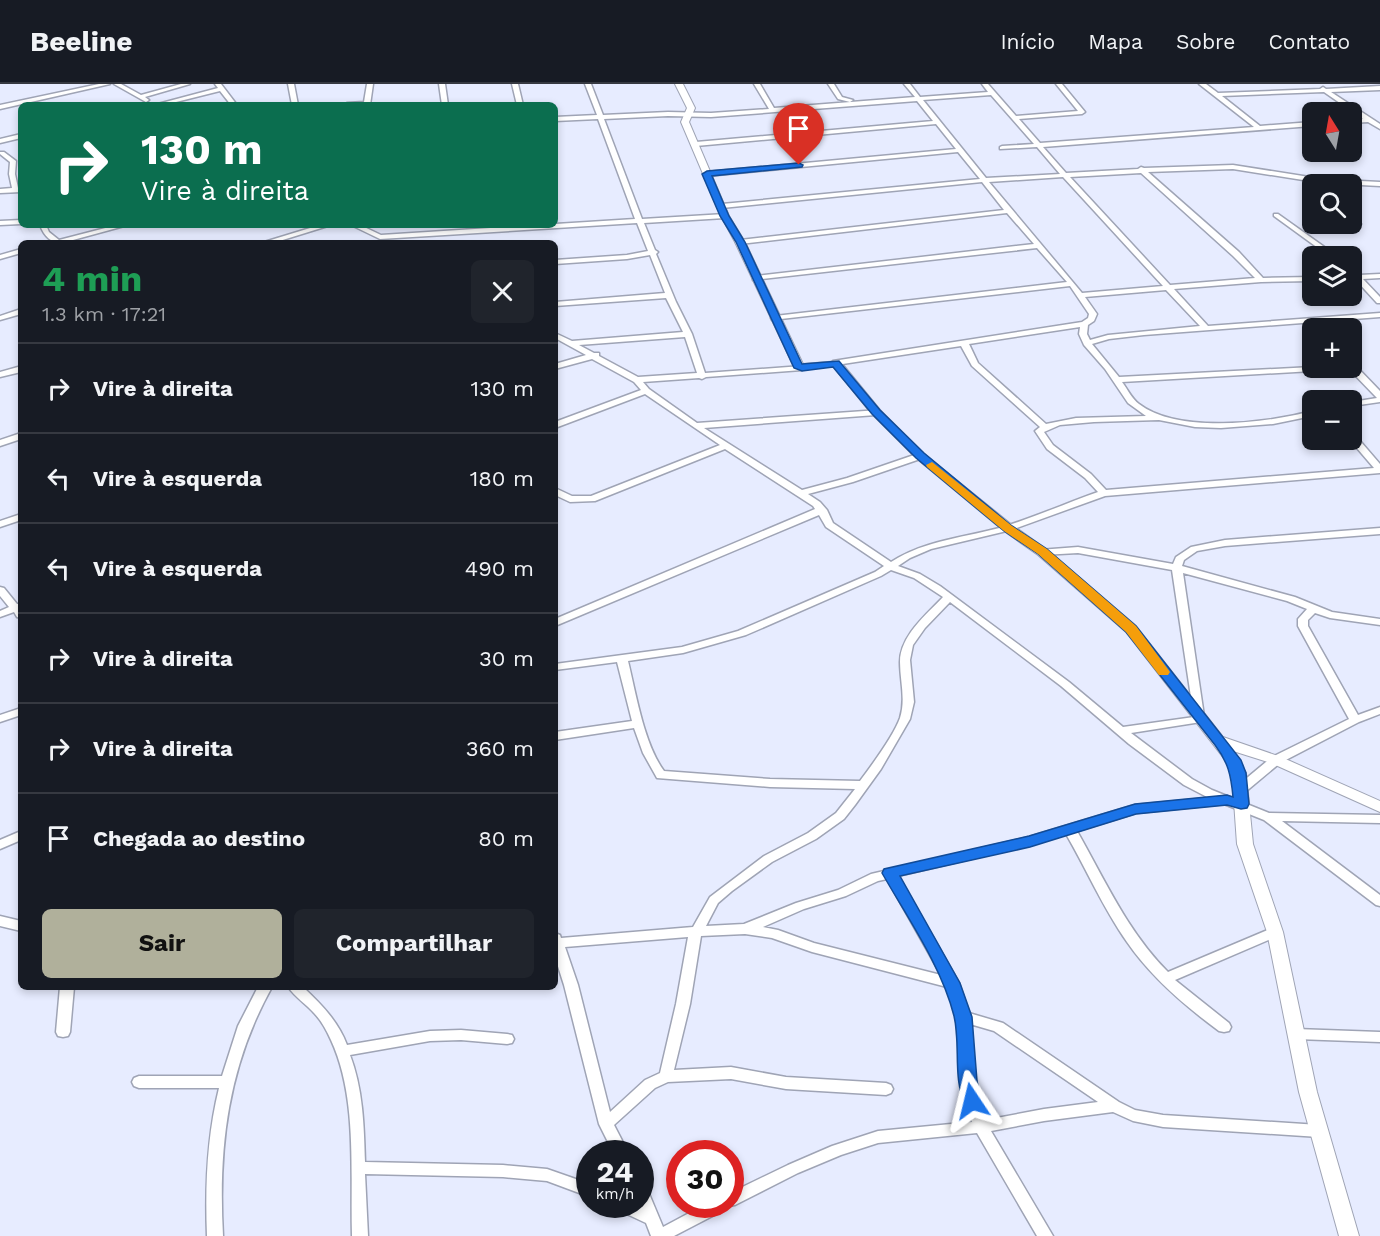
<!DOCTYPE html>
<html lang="pt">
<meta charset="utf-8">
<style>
body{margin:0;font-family:"Work Sans",sans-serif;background:#20242c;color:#f1f3f6;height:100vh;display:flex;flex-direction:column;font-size:22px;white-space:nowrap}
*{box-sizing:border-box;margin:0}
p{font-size:20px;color:#9ea1a6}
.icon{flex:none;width:33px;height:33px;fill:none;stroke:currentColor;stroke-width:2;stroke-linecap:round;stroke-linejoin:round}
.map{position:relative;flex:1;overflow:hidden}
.details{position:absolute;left:18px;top:156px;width:540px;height:750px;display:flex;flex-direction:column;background:#171b24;border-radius:9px;box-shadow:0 3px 9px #0003}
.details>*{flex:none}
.guide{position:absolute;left:18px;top:18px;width:540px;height:126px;border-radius:9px;box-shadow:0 3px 9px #0003;background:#0b6e4f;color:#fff;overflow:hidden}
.needle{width:39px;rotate:349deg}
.fabs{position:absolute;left:1302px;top:18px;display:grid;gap:12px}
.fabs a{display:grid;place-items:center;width:60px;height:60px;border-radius:9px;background:#171b24;box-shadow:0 3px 9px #0003;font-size:30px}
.speed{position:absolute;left:576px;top:1056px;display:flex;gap:12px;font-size:30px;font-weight:700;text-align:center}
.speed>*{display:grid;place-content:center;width:78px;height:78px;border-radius:50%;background:#171b24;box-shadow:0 3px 9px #0003;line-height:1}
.speed small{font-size:15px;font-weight:400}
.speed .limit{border:9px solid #d22;background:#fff;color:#111}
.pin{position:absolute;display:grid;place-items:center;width:51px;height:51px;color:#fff;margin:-62px -26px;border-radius:50% 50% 50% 0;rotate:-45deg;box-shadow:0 0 6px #0007}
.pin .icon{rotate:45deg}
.me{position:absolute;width:66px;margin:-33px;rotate:350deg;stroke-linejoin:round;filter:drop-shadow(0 0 4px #0008)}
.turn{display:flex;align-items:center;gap:21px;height:126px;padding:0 24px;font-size:27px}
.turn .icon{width:78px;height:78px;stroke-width:2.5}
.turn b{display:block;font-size:42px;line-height:51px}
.round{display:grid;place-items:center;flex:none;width:63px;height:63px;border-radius:9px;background:#20242c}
.head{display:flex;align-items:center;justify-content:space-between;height:102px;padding:0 24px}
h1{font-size:36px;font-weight:700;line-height:45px;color:#1e9e55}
.primary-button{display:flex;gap:12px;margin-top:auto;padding:12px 24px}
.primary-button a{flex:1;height:69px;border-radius:9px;background:#b0b09b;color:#111;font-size:24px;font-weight:700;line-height:69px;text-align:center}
.primary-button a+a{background:#20242c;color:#f1f3f6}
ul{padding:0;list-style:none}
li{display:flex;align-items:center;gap:18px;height:90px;padding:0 24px;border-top:2px solid #363941}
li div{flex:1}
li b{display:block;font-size:22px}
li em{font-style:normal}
header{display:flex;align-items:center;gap:36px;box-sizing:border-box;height:84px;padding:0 30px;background:#171b24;border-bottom:2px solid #363941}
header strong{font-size:28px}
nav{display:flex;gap:33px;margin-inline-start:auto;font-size:21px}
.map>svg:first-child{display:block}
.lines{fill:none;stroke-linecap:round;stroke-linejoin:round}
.minor-casing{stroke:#9fa4b5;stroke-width:3}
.tertiary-casing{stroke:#9fa4b5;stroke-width:2}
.minor{fill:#fff;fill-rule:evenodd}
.tertiary{fill:#fff;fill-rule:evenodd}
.route{fill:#1a73e8;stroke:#114b97;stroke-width:1.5}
.slow{fill:#f59e0b}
</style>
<header>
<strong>Beeline</strong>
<nav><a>Início</a><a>Mapa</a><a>Sobre</a><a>Contato</a></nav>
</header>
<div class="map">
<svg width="1380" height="1152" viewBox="0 0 1380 1152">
<rect width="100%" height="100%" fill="#e7ecff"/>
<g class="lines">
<g class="minor-casing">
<path id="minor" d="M99 0H110L0 25V21Z
M114 0H121L141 11 181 0H190L145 13 149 16 146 18Z
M215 0H221L237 21H231L220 7 164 21H154L218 4Z
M288 0H294L298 21H292Z
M367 0H373L370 21H344L347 19 364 18Z
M439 0H445L448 21H442Z
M512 0H518L523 21H517Z
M585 0H591L603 31 668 28 711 29 769 25 754 0H760L774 24 915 13 904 0H910L920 13 988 8 982 0H988L1016 32 1078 27 1056 0H1062L1085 28 1082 30 1019 35 1040 59 1254 43 1199 0H1206L1218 9 1320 5 1323 3 1326 5 1380 2V6L1331 8 1380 40V45L1368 38 1352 39V35H1363L1324 8 1222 12 1260 42 1312 38V42L1043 63 1066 89 1138 85 1141 83 1144 84 1233 81 1322 95 1380 98V102L1322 99 1233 85 1148 88 1239 168 1263 194 1312 193V197L1261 198 1174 205 1208 242 1380 229V233L1144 251 1109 255 1092 260 1119 293 1312 283 1334 284 1330 286 1122 298C1128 306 1132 315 1139 320 1178 350 1267 339 1312 327V332L1273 340 1221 344 1195 343 1159 336 1094 338 1060 341 1044 348 1053 361 1091 390 1106 406 1374 384 1350 356H1352V350L1355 351 1380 380V389L1105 412 1011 446 931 465 910 474 898 482 920 490 940 502 1069 598 1123 643 1194 633 1172 486 1078 469 1042 471 1039 470 1037 468 1039 466 1078 463 1173 480 1176 473 1191 463 1225 456 1380 444V450L1225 462 1197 467 1184 476 1182 482 1295 513 1332 528 1380 535V541L1330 534 1315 529 1308 536V542L1358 631 1380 623V630L1359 638 1280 679 1244 709H1236L1234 706 1236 703 1272 673 1349 635 1298 542V535L1307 525 1287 517 1183 489 1204 632 1206 635 1201 638 1131 649 1192 695 1212 706 1269 729 1380 731V739L1282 737 1380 811V822L1376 821 1264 736 1224 720 1136 729 1077 747C1105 796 1127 847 1168 888L1270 845 1275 843 1280 845 1281 848 1280 851 1175 896 1229 939 1231 943 1229 947 1224 948 1219 947C1185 922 1151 893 1127 858 1103 824 1087 786 1066 750L1030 761 898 792 959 899 969 929 1003 939 1119 1018 1135 1026 1163 1031 1319 1041 1324 1043 1326 1047 1324 1051 1319 1053 1163 1043 1133 1037 1113 1028 1044 1037 991 1047 1053 1152H1037L977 1049 878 1059 841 1071 798 1089 735 1121 728 1122 726 1125 674 1152H651L646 1139 616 1125 614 1120H640V1099L645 1100 663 1143 706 1120H730V1109L788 1081 832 1062 878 1047 972 1038 961 997 956 933 947 903 812 868 772 854 745 850 701 852 690 920 674 986 731 983 786 993 886 999 891 1001 893 1005 891 1009 886 1011 786 1005 731 995 668 998 655 1004 614 1041 629 1070H614L599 1040 564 901 555 873V849L560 851 561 854 693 843 710 813 764 772 808 749 836 729 855 705 770 703 657 694 643 669 634 644 555 656V648L632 637 617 578 555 586V580L682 563 738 547 875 488 884 482 826 443 819 431 555 542V535L815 425 813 422 725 365 595 417 570 418 555 411V404L572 412H591L720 361 645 310 555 344V338L641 306 634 298 592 275 555 285V280L586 271 555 254V249L572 257 683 248 666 214 555 222V218L665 209 650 171 627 175 555 180V176L627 171 648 167 637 139 380 155 351 141H360L381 151 635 135 598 35 555 37V33L597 31ZM991 11 1034 60 1002 62 1000 63V65L1037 63 1060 90 986 94 923 16ZM917 17 933 37 696 58 693 60 696 62 936 40 956 65 707 88 704 90 707 92 958 68 980 95 722 120 719 122 722 124 982 98 1004 126 740 156 736 158 740 160 1007 129 1034 160 756 192H753V196L1037 164 1067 198 775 232 771 234 772 236 1070 202 1089 230 1088 234 1082 238 833 277 832 279 836 281 961 262 972 282 1040 343 1035 347 1047 365 1085 394 1098 408C1067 419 1037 432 1006 442 966 454 927 455 891 478L833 439 827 426 820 418 808 410 853 398 923 374V370H917L847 394 802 406 704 344 876 331 880 328 879 326 697 339 649 305 643 298 699 294 702 295 706 293 802 286 806 284 802 282 705 289 692 250 676 218 656 170 658 168 655 166 644 139 725 134 728 132 725 130 642 135 604 35 668 32 711 33ZM1141 89 1233 172 1255 194 1170 201 1070 93ZM1063 93 1163 202 1082 209 989 98ZM1166 206 1200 242 1108 251 1090 256 1087 250 1088 241 1094 237 1097 230 1085 213ZM1080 243 1079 250 1084 261 1105 285 1128 319 1146 332 1076 334 1046 340 978 279 969 260ZM685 253 697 289 638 293 599 272V269H594L579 261ZM891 486 914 494 943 513C926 531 900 552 900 578 900 597 906 615 900 634 894 651 872 681 860 697L770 695 664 687C644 660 636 610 628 577L683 569 746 551 881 492ZM950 518 1061 602 1129 660 1184 701 1209 714 1135 721 1029 753 871 790 838 806 796 819 744 840 706 842 718 819 732 807 772 778 816 755 844 735 855 721 881 685 910 635 914 618 910 576 913 561 925 544ZM887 795 941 891 814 859 778 846 763 843 804 825 846 812 878 797ZM688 853 676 920 660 989 645 996 610 1028 578 901 565 863ZM970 940 994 947 1098 1018 1044 1025 986 1036 975 997Z
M828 0H834L842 13 853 16 850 18 838 15Z
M21 50V54L0 59V55Z
M0 68H4L16 77 15 90 18 104H21V108L0 109V105L12 104 9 90 10 78 0 70Z
M1352 127 1354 128 1361 140 1360 141 1355 140 1352 134Z
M1274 130H1278L1337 172H1329L1274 132Z
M21 136V140L0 141V137Z
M40 141H46L49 148 59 156 117 141H128L62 159C51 159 44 152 40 141Z
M320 141H331L273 159H261Z
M21 165V169L0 175V171Z
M1352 185 1359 191 1380 190V194L1363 195 1380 213V219H1377L1355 195H1352Z
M18 226H21V230L0 236V232Z
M1352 281H1355L1380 307V318L1352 322V318L1377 314 1349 285 1348 284H1352Z
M18 283H21V288L0 293V288Z
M21 349V355L0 362V356Z
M21 430V436L0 443V437Z
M0 503 4 504 17 520H21V534L17 533 14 528 0 533V527L9 523 0 512Z
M21 624V631L0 638V631Z
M21 747V756L0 765V756Z
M0 832 21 837V847L0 842Z
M60 903H74L70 948 68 952 63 953 58 952 56 948Z
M258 903H272C228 982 218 1063 223 1152H207C205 1101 207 1053 219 1004H139L134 1002 132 998 134 994 139 992H222L238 942Z
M288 903H303C321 920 338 937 347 961L430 947 461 946 507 950 512 951 514 955 512 959 507 960 461 956 430 957 350 971C363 1005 364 1042 365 1078L503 1081 547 1085 590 1100V1113L547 1097 503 1093 365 1090 368 1152H352C350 1090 358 1014 331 956 327 947 321 936 314 929 306 920 295 913 288 903Z
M1296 945 1380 948V958L1296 955 1291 954 1289 950 1291 946Z"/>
</g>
<g class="tertiary-casing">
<path id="tertiary" d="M675 0H683L695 24 689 38 729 132 745 158 803 280 840 277 880 326 924 370 1012 441 1046 465 1136 542 1223 653 1281 673 1380 717V728L1271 679 1233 667 1246 689 1253 760 1283 848 1317 1008 1359 1152H1339L1299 1008 1267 848 1237 760 1232 689 1226 677 1126 548 1038 471 1004 447 916 374 872 330 833 282 795 285 735 158 721 132 681 38 687 24Z"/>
</g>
<use href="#minor" class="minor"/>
<use href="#tertiary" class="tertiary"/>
</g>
<path class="route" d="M799 79 803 81 802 83 712 92 729 132 745 158 802 280 839 277 880 326 924 369 1012 442 1047 465 1136 542 1241 676 1246 689 1249 720 1247 724 1241 725 1227 721 1136 730 1030 763 900 792 960 899 972 933 977 997 981 1017 979 1022 972 1024 966 1022C952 995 961 961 954 932 942 883 907 833 882 789L884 785 1029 752 1135 720 1227 711 1233 713C1231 691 1228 678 1215 661L1126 548 1038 470 1004 447 916 374 872 330 833 283 802 287 794 284 736 158 720 132 702 90 707 87Z"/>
<path class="slow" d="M932 378 1012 442 1047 465 1136 542 1170 588 1168 591H1159L1126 548 1038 470 1004 447 927 383 926 381Z"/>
</svg>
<div class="fabs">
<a><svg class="needle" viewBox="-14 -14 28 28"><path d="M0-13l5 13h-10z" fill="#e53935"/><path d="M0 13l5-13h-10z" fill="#9ea1a6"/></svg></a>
<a><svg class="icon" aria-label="search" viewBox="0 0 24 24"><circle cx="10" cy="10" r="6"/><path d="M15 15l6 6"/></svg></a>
<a><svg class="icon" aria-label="layers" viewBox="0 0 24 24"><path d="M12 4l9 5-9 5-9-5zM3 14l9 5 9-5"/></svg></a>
<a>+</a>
<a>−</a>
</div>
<div class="speed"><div>24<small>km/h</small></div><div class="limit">30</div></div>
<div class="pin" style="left:799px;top:81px;background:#d93025"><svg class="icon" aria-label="arrive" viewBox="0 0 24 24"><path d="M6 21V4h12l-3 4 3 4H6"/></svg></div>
<svg class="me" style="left:972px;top:1017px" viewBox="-20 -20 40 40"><path d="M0-17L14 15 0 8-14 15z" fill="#1a73e8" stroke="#fff" stroke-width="4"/></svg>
<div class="guide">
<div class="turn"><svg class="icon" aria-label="right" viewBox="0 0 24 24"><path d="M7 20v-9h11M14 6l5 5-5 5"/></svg><div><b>130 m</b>Vire à direita</div></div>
</div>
<section class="details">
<div class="head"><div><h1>4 min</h1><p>1.3 km · 17:21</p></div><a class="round"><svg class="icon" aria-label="close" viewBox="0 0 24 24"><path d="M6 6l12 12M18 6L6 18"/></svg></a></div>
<ul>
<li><svg class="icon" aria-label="right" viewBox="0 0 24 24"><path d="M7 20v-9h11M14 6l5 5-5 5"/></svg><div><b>Vire à direita</b></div><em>130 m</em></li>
<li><svg class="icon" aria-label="left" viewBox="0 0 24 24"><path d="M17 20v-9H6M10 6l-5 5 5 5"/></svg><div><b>Vire à esquerda</b></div><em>180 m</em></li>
<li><svg class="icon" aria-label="left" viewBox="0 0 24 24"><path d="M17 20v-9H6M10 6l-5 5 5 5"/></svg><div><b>Vire à esquerda</b></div><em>490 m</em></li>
<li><svg class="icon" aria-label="right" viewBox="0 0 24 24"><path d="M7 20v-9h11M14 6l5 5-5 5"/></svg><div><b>Vire à direita</b></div><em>30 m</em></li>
<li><svg class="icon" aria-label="right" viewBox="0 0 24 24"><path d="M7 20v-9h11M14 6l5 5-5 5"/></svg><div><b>Vire à direita</b></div><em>360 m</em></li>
<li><svg class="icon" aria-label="arrive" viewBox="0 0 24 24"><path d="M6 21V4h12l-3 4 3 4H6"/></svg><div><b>Chegada ao destino</b></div><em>80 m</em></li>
</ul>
<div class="primary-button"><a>Sair</a><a>Compartilhar</a></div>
</section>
</div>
